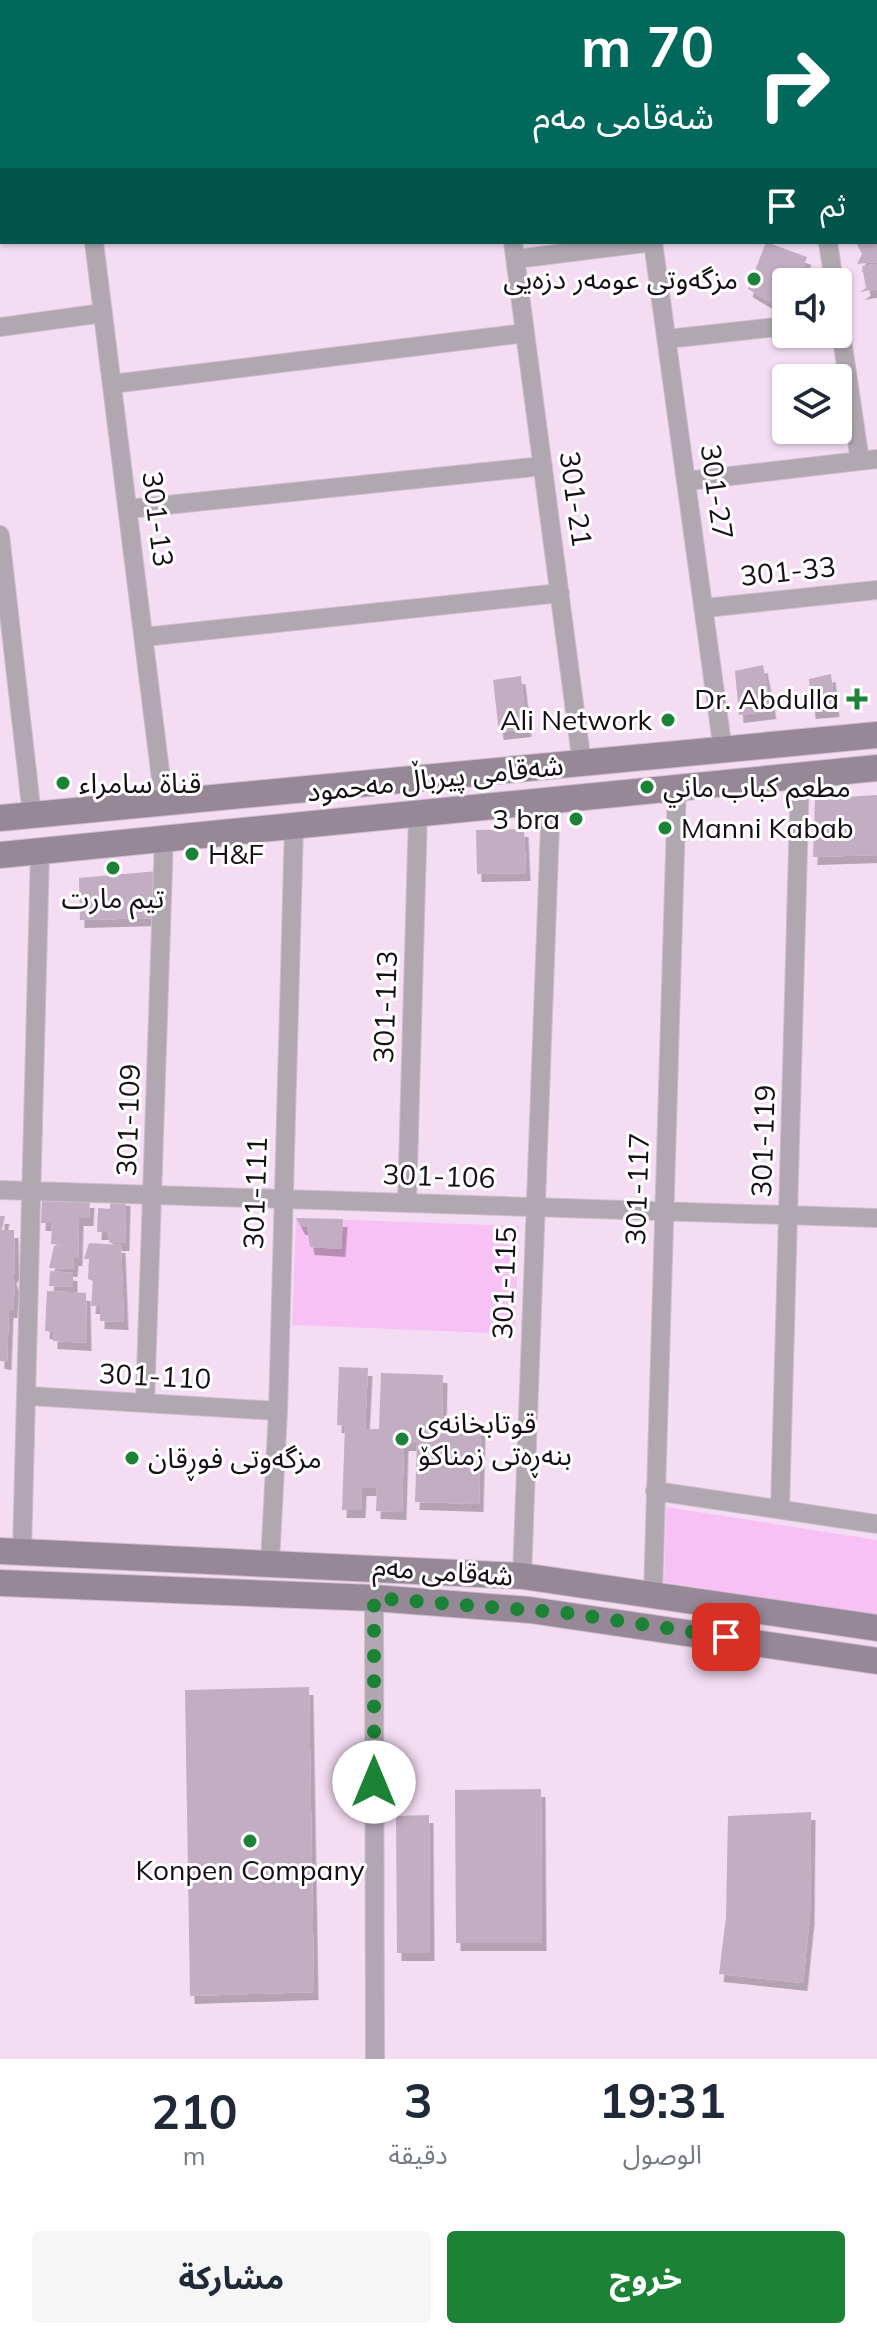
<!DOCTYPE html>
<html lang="ar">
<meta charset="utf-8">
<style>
body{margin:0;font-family:Mulish,"Noto Sans Arabic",sans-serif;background:#f6f6f7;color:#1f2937;direction:rtl;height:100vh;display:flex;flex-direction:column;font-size:30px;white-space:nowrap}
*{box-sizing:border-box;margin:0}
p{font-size:26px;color:#747a83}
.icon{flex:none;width:44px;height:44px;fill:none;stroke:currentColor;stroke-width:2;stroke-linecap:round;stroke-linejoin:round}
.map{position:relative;height:2059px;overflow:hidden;direction:ltr}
.sheet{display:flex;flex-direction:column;background:#fff;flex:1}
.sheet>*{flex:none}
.top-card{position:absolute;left:0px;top:0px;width:878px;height:244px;box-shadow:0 2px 6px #0004;direction:rtl;background:#00695c;color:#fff;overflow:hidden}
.fabs{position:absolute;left:772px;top:268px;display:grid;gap:16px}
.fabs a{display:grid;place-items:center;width:80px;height:80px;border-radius:8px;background:#fff;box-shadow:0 2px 6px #0004;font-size:40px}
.pin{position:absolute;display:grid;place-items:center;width:68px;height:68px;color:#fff;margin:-34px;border-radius:16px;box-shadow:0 4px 12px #0006}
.me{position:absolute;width:88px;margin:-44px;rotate:0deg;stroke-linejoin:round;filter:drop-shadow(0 0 6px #0008)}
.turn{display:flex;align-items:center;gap:28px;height:168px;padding:0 32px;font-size:36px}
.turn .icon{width:104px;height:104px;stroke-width:2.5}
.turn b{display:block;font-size:56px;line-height:68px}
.then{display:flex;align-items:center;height:76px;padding:0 32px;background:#0003;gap:16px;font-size:30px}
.eta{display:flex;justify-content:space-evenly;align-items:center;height:136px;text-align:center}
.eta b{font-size:48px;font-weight:700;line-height:56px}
.button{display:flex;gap:16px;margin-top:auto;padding:16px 32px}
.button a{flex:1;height:92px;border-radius:8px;background:#1b8236;color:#fff;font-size:32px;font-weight:700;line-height:92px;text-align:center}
.button a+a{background:#f6f6f7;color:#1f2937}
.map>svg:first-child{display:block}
.green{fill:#f8c1f6}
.building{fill:#c3adc2;filter:url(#shadow)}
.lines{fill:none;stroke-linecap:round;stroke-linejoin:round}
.street-casing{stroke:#d0bcd0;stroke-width:20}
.secondary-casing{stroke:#d0bcd0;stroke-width:28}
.street{stroke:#b0a7b0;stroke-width:18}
.secondary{stroke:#968896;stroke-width:26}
.route{stroke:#1b8236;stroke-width:14;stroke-dasharray:0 25.2}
.poi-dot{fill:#1b8236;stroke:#fff;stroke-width:3}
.labels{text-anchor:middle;stroke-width:6;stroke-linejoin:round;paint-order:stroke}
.poi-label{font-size:28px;fill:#160f16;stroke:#fff;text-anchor:start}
.street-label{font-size:28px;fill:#160f16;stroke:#fff}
</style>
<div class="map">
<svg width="877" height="2059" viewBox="0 0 877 2059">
<defs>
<filter id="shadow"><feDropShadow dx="4.5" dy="8" stdDeviation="0" flood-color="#0004"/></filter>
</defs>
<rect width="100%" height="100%" fill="#f4ddf3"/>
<path class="green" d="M296 1218 519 1226 515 1334 292 1325Z
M666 1507 877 1540V1615L664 1582Z"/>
<path class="building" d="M766 242 807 257 798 282H786V312L748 289Z
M856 242H877V262L857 264 862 254Z
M877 264V289L860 292 866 288 862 266Z
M763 665 772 711 739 715 735 671Z
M831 674 835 709 811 711 809 679Z
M521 676 527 729 499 732 493 680Z
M877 795V855L813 857 815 799Z
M524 829 526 873 477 874 476 830Z
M158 871 156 918 80 920 79 878Z
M110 1197 126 1198 125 1243H110L107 1232H97L98 1208 110 1209Z
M42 1200H90L89 1218H79L78 1258H74L73 1269 49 1268 54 1246 66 1245 51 1244 52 1223H41Z
M0 1216H5L2 1230H14L15 1271 12 1276 15 1285 13 1310H9L7 1362 0 1361Z
M296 1218 343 1219 341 1249 310 1247 307 1227H301Z
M89 1243 121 1245 124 1322 100 1321V1306H91L93 1281 88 1279 89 1259H84Z
M50 1271 73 1273V1287L49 1286Z
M47 1291 86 1293 87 1343 53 1341V1332L45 1331Z
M339 1367 368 1368 365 1429H379L381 1373 443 1375 442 1425 481 1427 479 1504 415 1502 417 1443H404L402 1512 376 1511 377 1488H362L361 1510H342L345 1426 337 1425Z
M309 1687 314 1992 190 1996 185 1690Z
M541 1789 542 1943H456L455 1790Z
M811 1812 810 1916 803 1983 719 1974 726 1917 728 1816Z
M429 1815 430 1953H397L396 1816Z"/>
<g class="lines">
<g class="street-casing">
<path id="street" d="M64 0 65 2
M481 0V2
M793 0V2
M0 67H2
M0 199H2
M94 242 164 803
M513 242 582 764
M653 242 723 751
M828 242 834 282
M516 259 653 242
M838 312 860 461
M0 327 103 313
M667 339 786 326
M112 384 525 333
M687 481 877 459
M128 509 543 466
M0 535 32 815
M705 608 877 590
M144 637 560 593
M0 1190 877 1218
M407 1203 418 812
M29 1396 278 1411
M145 1403 164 838
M655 1491 877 1524
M780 1509 800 775
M22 1552 40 851
M270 1562 278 1411 294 825
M522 1576 551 799
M653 1594 677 786
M374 1598 375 2059"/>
</g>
<g class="secondary-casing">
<path id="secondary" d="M0 818 877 735
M0 855 877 768
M0 1551 522 1576 877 1628
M0 1583 374 1598 530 1610 877 1661"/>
</g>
<use href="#street" class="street"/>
<use href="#secondary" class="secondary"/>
</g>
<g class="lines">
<path class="route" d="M374 1782V1598L567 1613 726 1637"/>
</g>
<g class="poi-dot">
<circle cx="754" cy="279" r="8"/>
<path d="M853 687h8v8h8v8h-8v8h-8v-8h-8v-8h8z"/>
<circle cx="668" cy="720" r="8"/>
<circle cx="63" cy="783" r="8"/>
<circle cx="647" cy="787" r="8"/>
<circle cx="576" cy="819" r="8"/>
<circle cx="665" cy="828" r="8"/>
<circle cx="192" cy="854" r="8"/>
<circle cx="113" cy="868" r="8"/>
<circle cx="402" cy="1439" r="8"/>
<circle cx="132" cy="1458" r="8"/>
<circle cx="250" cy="1841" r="8"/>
</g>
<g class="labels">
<g class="poi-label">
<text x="738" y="289" text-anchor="end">مزگەوتی عومەر دزەیی</text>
<text x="839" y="709" text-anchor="end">Dr. Abdulla</text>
<text x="652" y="730" text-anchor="end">Ali Network</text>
<text x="79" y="793">قناة سامراء</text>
<text x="663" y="797">مطعم كباب ماني</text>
<text x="560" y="829" text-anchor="end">3 bra</text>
<text x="681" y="838">Manni Kabab</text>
<text x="208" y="864">H&amp;F</text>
<text x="113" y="908" text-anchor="middle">تیم مارت</text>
<text x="418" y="1433">قوتابخانەی<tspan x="418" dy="32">بنەڕەتی زمناکۆ</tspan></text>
<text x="148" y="1468">مزگەوتی فوڕقان</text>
<text x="250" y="1880" text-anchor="middle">Konpen Company</text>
</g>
<g class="street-label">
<text transform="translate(717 492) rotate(82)" y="10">301-27</text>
<text transform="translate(576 499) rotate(82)" y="10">301-21</text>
<text transform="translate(158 519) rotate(83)" y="10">301-13</text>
<text transform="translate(788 571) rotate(-6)" y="10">301-33</text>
<text transform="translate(435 778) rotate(-6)" y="10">شەقامی پیرباڵ مەحمود</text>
<text transform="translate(385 1007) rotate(-88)" y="10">301-113</text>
<text transform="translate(128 1120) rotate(-88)" y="10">301-109</text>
<text transform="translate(763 1141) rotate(-88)" y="10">301-119</text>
<text transform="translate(439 1176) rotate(2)" y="10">301-106</text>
<text transform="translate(637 1189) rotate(-88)" y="10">301-117</text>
<text transform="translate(255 1193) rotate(-88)" y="10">301-111</text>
<text transform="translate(504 1283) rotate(-88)" y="10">301-115</text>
<text transform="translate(155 1376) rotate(3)" y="10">301-110</text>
<text transform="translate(443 1571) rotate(4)" y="10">شەقامی مەم</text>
</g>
</g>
</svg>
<div class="fabs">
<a><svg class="icon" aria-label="sound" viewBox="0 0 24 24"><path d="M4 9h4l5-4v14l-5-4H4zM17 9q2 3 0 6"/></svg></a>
<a><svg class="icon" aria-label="layers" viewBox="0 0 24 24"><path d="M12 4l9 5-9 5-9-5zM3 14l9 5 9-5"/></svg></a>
</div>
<div class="pin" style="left:726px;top:1637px;background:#d93025"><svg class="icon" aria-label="arrive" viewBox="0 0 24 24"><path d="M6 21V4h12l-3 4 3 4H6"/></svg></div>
<svg class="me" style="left:374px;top:1782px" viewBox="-20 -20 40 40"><circle r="19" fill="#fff"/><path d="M0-13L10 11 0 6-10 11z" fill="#1b8236"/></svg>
<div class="top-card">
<div class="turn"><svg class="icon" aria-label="right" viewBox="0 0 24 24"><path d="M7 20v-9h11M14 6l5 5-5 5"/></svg><div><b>70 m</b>شەقامی مەم</div></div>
<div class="then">ثم<svg class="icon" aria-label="arrive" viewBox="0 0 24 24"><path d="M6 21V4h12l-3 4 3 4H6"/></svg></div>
</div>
</div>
<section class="sheet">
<div class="eta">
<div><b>19:31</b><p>الوصول</p></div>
<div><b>3</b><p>دقيقة</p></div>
<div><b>210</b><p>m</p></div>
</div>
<div class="button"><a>خروج</a><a>مشاركة</a></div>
</section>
